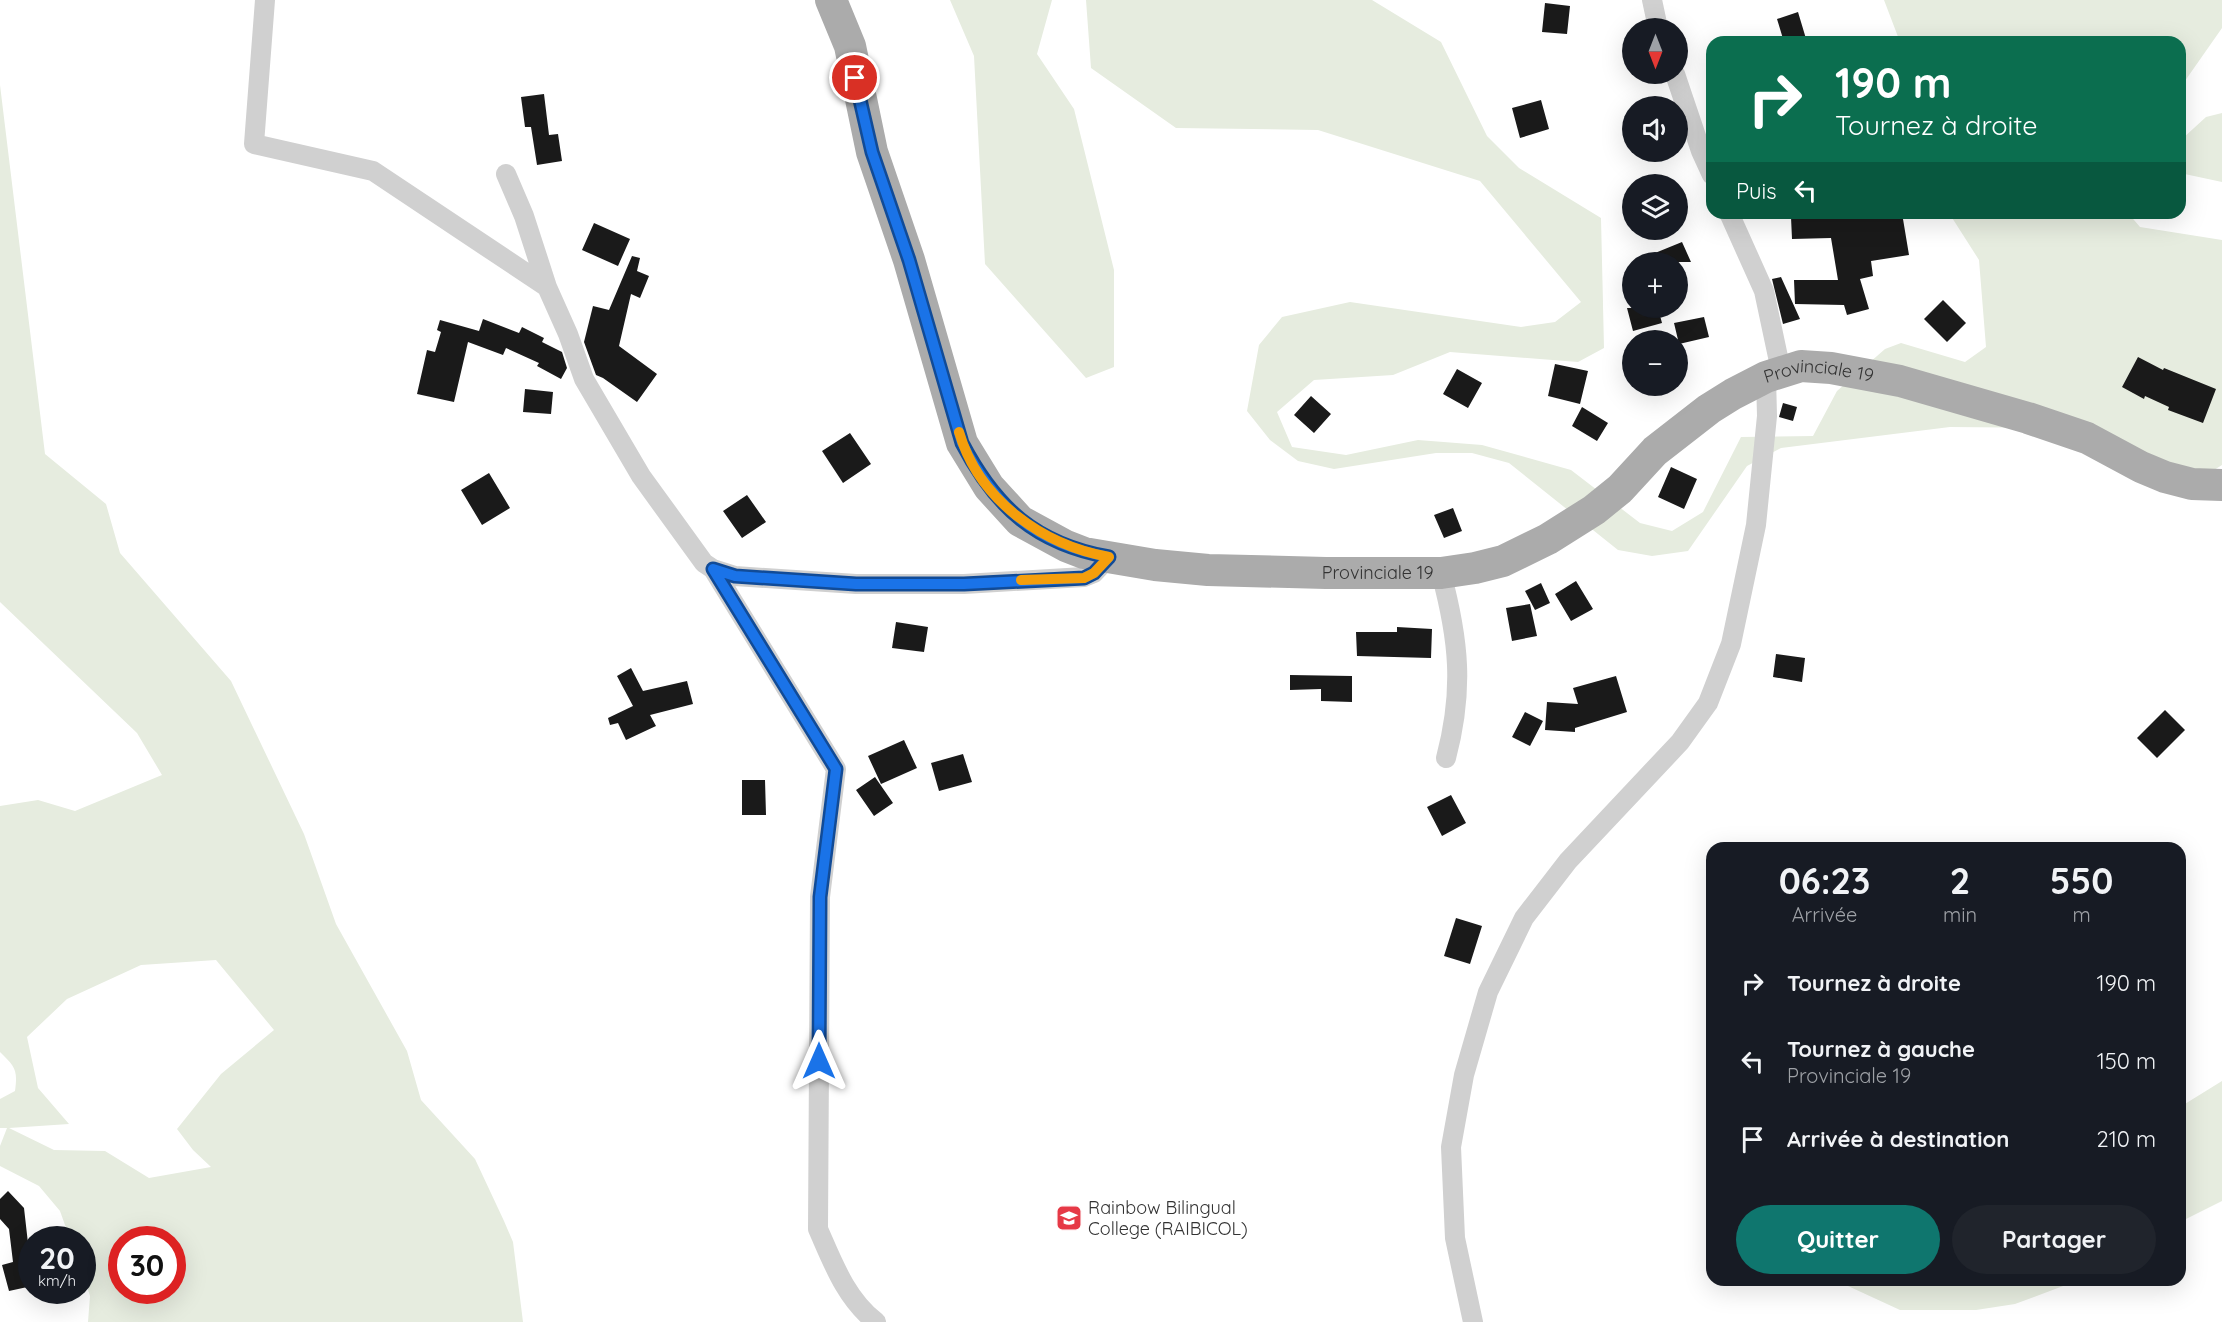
<!DOCTYPE html>
<html lang="fr">
<meta charset="utf-8">
<style>
body{margin:0;font-family:Quicksand,sans-serif;background:#20242c;color:#f1f3f6;height:100vh;display:flex;flex-direction:column;font-size:22px;white-space:nowrap}
*{box-sizing:border-box;margin:0}
p{font-size:20px;color:#9ea1a6}
.icon{flex:none;width:33px;height:33px;fill:none;stroke:currentColor;stroke-width:2;stroke-linecap:round;stroke-linejoin:round}
.map{position:relative;flex:1;overflow:hidden}
.details{position:absolute;left:1706px;top:842px;width:480px;height:444px;display:flex;flex-direction:column;background:#171b24;border-radius:18px;box-shadow:0 6px 24px #0002}
.details>*{flex:none}
.guide{position:absolute;left:1706px;top:36px;width:480px;height:183px;border-radius:18px;box-shadow:0 6px 24px #0002;background:#0b6e4f;color:#fff;overflow:hidden}
.needle{width:39px;rotate:180deg}
.controls{position:absolute;left:1622px;top:18px;display:grid;gap:12px}
.controls a{display:grid;place-items:center;width:66px;height:66px;border-radius:50%;background:#171b24;box-shadow:0 6px 24px #0002;font-size:30px}
.speed{position:absolute;left:18px;top:1226px;display:flex;gap:12px;font-size:30px;font-weight:700;text-align:center}
.speed>*{display:grid;place-content:center;width:78px;height:78px;border-radius:50%;background:#171b24;box-shadow:0 6px 24px #0002;line-height:1}
.speed small{font-size:15px;font-weight:400}
.speed .limit{border:9px solid #d22;background:#fff;color:#111}
.pin{position:absolute;display:grid;place-items:center;width:51px;height:51px;color:#fff;margin:-26px;border:3px solid #fff;border-radius:50%;box-shadow:0 2px 6px #0007}
.me{position:absolute;width:66px;margin:-33px;rotate:0deg;stroke-linejoin:round;filter:drop-shadow(0 0 4px #0008)}
.turn{display:flex;align-items:center;gap:21px;height:126px;padding:0 30px;font-size:27px}
.turn .icon{width:78px;height:78px;stroke-width:2.5}
.turn b{display:block;font-size:42px;line-height:51px}
.then{display:flex;align-items:center;height:57px;padding:0 30px;background:#0003;gap:12px;font-size:22px}
.eta{display:flex;justify-content:space-evenly;align-items:center;height:102px;text-align:center}
.eta b{font-size:36px;font-weight:700;line-height:42px}
.cta{display:flex;gap:12px;margin-top:auto;padding:12px 30px}
.cta a{flex:1;height:69px;border-radius:36px;background:#0f766e;color:#fff;font-size:24px;font-weight:700;line-height:69px;text-align:center}
.cta a+a{background:#20242c;color:#f1f3f6}
ul{padding:0;list-style:none}
li{display:flex;align-items:center;gap:18px;height:78px;padding:0 30px}
li div{flex:1}
li b{display:block;font-size:22px}
li em{font-style:normal}
.map>svg:first-child{display:block}
.green{fill:#e6ecdf;fill-rule:evenodd}
.building{fill:#1a1a1a}
.lines{fill:none;stroke-linecap:round;stroke-linejoin:round}
.minor{stroke:#d0d0d0;stroke-width:20}
.primary{stroke:#ababab;stroke-width:32}
.route-casing{stroke:#114b97;stroke-width:15}
.route{stroke:#1a73e8;stroke-width:10}
.slow{stroke:#f59e0b;stroke-width:10}
.labels{text-anchor:middle;stroke-width:6;stroke-linejoin:round;paint-order:stroke}
.street-label{font-size:18px;fill:#333;stroke:#fff}
.poi-label{font-size:18px;fill:#333;stroke:#fff;text-anchor:start}
</style>
<div class="map">
<svg width="2222" height="1322" viewBox="0 0 2222 1322">
<rect width="100%" height="100%" fill="#fff"/>
<path class="green" d="M950 0H1052L1037 54 1074 109 1114 270V367L1086 378 985 264 974 56Z
M1086 0H1372L1441 42 1487 136 1519 168 1601 218 1604 348 1578 362 1450 352 1393 375 1314 380 1277 412 1292 447 1346 455 1418 440 1482 445 1571 470 1640 523 1672 531 1703 512 1741 437 1813 436 1837 391 1885 349 1901 343 1965 362 1986 347 1979 260 1949 213H2128L2140 227 2222 240V465L2192 484 2049 428 1950 427 1781 448 1747 466 1688 551 1652 556 1618 550 1509 463 1472 453H1436L1334 469 1298 461 1270 440 1247 411 1259 345 1282 317 1350 302 1521 327 1555 322 1581 302 1480 181 1318 130 1176 128 1091 68Z
M1884 0H2222V28L2180 88V42H1900Z
M0 85 45 454 106 504 120 553 231 681 304 834 336 924 407 1051 421 1100 475 1159 504 1221 513 1242 523 1322H88L90 1296 83 1274 82 1239H70L60 1211 39 1186 0 1166V1146L7 1128H0V1099L15 1091C18 1069 15 1067 0 1052V806L38 800 75 811 162 775 137 733 0 602ZM216 960 274 1030 221 1074 177 1129 193 1150 211 1167 149 1178 105 1151 54 1150 9 1128 69 1124 38 1088 27 1037 67 999 141 965ZM122 1239H172V1290H122Z
M2222 113V182L2180 173 2182 139 2206 117Z
M2222 1081V1201L2180 1222V1107Z
M1835 1280H2079L2015 1304 1976 1310H1900Z"/>
<path class="building" d="M1545 3 1570 6 1567 34 1542 32Z
M1798 12 1807 42H1784L1777 19Z
M544 94 549 135 558 134 562 161 537 165 531 127H525L521 97Z
M1541 100 1549 129 1520 138 1512 108Z
M1832 213H1902L1909 255 1871 261 1873 276 1860 279 1869 309 1847 315 1844 305 1795 304 1794 280H1838L1831 238 1792 239 1791 217 1832 215Z
M594 223 630 239 618 266 582 250Z
M1682 242 1691 262H1633Z
M632 256 640 258 637 271 649 276 640 298 631 294 619 346 657 374 637 402 603 378 596 375 584 342 593 306 609 310Z
M1781 277 1800 319 1783 324 1772 279Z
M1943 300 1966 323 1947 342 1924 319Z
M1627 308H1658L1662 323 1633 331Z
M1704 317 1709 337 1679 344 1674 323Z
M483 319 519 333 522 327 544 338 542 342 562 352 567 368 561 379 537 366 539 363 506 348 503 355 468 342 454 402 417 394 427 350 435 352 441 332 437 330 440 320 479 331Z
M2138 357 2163 370 2164 368 2216 389 2203 423 2168 410 2169 407 2145 396 2144 399 2122 387Z
M1555 364 1588 371 1580 404 1548 396Z
M1457 369 1482 383 1468 408 1443 394Z
M525 389 553 392 551 414 523 412Z
M1311 396 1331 414 1314 433 1294 415Z
M1783 403 1797 407 1793 421 1779 417Z
M1582 407 1608 423 1597 441 1572 426Z
M850 433 871 464 843 483 822 451Z
M1671 467 1697 479 1684 509 1658 497Z
M489 473 510 508 482 525 461 490Z
M747 495 766 522 742 538 723 511Z
M1453 508 1462 531 1444 538 1434 515Z
M1576 581 1593 609 1571 621 1555 594Z
M1541 583 1550 603 1535 610 1525 591Z
M1530 604 1537 636 1512 641 1506 608Z
M896 622 928 627 924 652 892 648Z
M1397 627 1432 629 1431 658 1357 656 1356 632H1397Z
M1776 654 1805 658 1802 682 1773 677Z
M631 668 643 691 687 681 693 704 650 715 656 726 626 740 618 723 610 725 608 718 633 706 617 676Z
M1290 675 1352 676V702L1321 701V689L1290 690Z
M1616 676 1627 712 1575 728V732L1545 730 1547 702 1578 704 1573 688Z
M2165 710 2185 730 2157 758 2137 738Z
M1525 712 1543 721 1530 746 1512 737Z
M904 740 917 768 881 784 868 756Z
M963 754 972 782 939 791 931 763Z
M875 777 893 803 874 816 856 790Z
M742 780H765L766 815H742Z
M1451 795 1466 823 1442 836 1427 807Z
M1456 918 1482 926 1470 964 1444 956Z
M8 1191 24 1208 30 1261 32 1260V1286L9 1291 2 1265 13 1262 9 1229 0 1219V1199Z"/>
<g class="lines">
<path class="minor" d="M265 0 254 144 373 171 547 287
M1652 0 1658 28
M1675 74 1701 151 1712 175
M506 174 524 216 547 287 568 334 584 379 641 476 704 563 713 569 735 576 856 584H964L1084 577 1094 573 1109 557
M1729 213 1764 291 1781 371
M713 569 836 769 820 897 818 1229C833 1263 846 1299 876 1322
M1441 573C1459 640 1464 690 1446 758
M1473 1322 1455 1238 1451 1147 1464 1075 1488 992 1524 918 1568 861 1680 742 1708 703 1731 644 1756 525 1767 416 1766 377"/>
<path class="primary" id="s1" d="M831 0 850 46 872 152 909 260 962 443 989 487 1020 521 1066 546 1084 553 1155 565 1208 570 1326 573H1441L1475 568 1503 561 1548 539 1594 510 1620 489 1655 451 1709 409 1733 394 1766 377 1801 366 1831 368 1900 381 2028 418 2087 438 2141 467 2165 477 2192 484 2222 485"/>
</g>
<g class="lines">
<g class="route-casing">
<path id="route" d="M819 1061 820 897 836 769 713 569 735 576 856 584H964L1084 578 1094 573 1109 557C1036 544 996 508 962 443L909 260 872 152 855 78"/>
</g>
<use href="#route" class="route"/>
<path class="slow" d="M959 432C979 500 1042 545 1109 557L1094 573 1084 578 1021 580"/>
</g>
<defs>
<g id="school-square" transform="scale(1.35)"><rect x="-9" y="-9" width="18" height="18" rx="4" fill="#e63946" stroke="#fff"/><path d="M0-5L7-2L0 1L-7-2ZM-4 1L0 2.5L4 1V4Q0 6-4 4Z" fill="#fff"/></g>
</defs>
<g fill-rule="evenodd">
<use href="#school-square" x="1069" y="1218"/>
</g>
<g class="labels">
<g class="street-label">
<text dy="6" stroke="none"><textPath href="#s1" startOffset="1431">Provinciale 19</textPath></text>
<text dy="6" stroke="none"><textPath href="#s1" startOffset="927">Provinciale 19</textPath></text>
</g>
<g class="poi-label">
<text x="1088" y="1214">Rainbow Bilingual<tspan x="1088" dy="21">College (RAIBICOL)</tspan></text>
</g>
</g>
</svg>
<div class="controls">
<a><svg class="needle" viewBox="-14 -14 28 28"><path d="M0-13l5 13h-10z" fill="#e53935"/><path d="M0 13l5-13h-10z" fill="#9ea1a6"/></svg></a>
<a><svg class="icon" aria-label="sound" viewBox="0 0 24 24"><path d="M4 9h4l5-4v14l-5-4H4zM17 9q2 3 0 6"/></svg></a>
<a><svg class="icon" aria-label="layers" viewBox="0 0 24 24"><path d="M12 4l9 5-9 5-9-5zM3 14l9 5 9-5"/></svg></a>
<a>+</a>
<a>−</a>
</div>
<div class="speed"><div>20<small>km/h</small></div><div class="limit">30</div></div>
<div class="pin" style="left:855px;top:78px;background:#d93025"><svg class="icon" aria-label="arrive" viewBox="0 0 24 24"><path d="M6 21V4h12l-3 4 3 4H6"/></svg></div>
<svg class="me" style="left:819px;top:1061px" viewBox="-20 -20 40 40"><path d="M0-17L14 15 0 8-14 15z" fill="#1a73e8" stroke="#fff" stroke-width="4"/></svg>
<div class="guide">
<div class="turn"><svg class="icon" aria-label="right" viewBox="0 0 24 24"><path d="M7 20v-9h11M14 6l5 5-5 5"/></svg><div><b>190 m</b>Tournez à droite</div></div>
<div class="then">Puis<svg class="icon" aria-label="left" viewBox="0 0 24 24"><path d="M17 20v-9H6M10 6l-5 5 5 5"/></svg></div>
</div>
<section class="details">
<div class="eta">
<div><b>06:23</b><p>Arrivée</p></div>
<div><b>2</b><p>min</p></div>
<div><b>550</b><p>m</p></div>
</div>
<ul>
<li><svg class="icon" aria-label="right" viewBox="0 0 24 24"><path d="M7 20v-9h11M14 6l5 5-5 5"/></svg><div><b>Tournez à droite</b></div><em>190 m</em></li>
<li><svg class="icon" aria-label="left" viewBox="0 0 24 24"><path d="M17 20v-9H6M10 6l-5 5 5 5"/></svg><div><b>Tournez à gauche</b><p>Provinciale 19</p></div><em>150 m</em></li>
<li><svg class="icon" aria-label="arrive" viewBox="0 0 24 24"><path d="M6 21V4h12l-3 4 3 4H6"/></svg><div><b>Arrivée à destination</b></div><em>210 m</em></li>
</ul>
<div class="cta"><a>Quitter</a><a>Partager</a></div>
</section>
</div>
